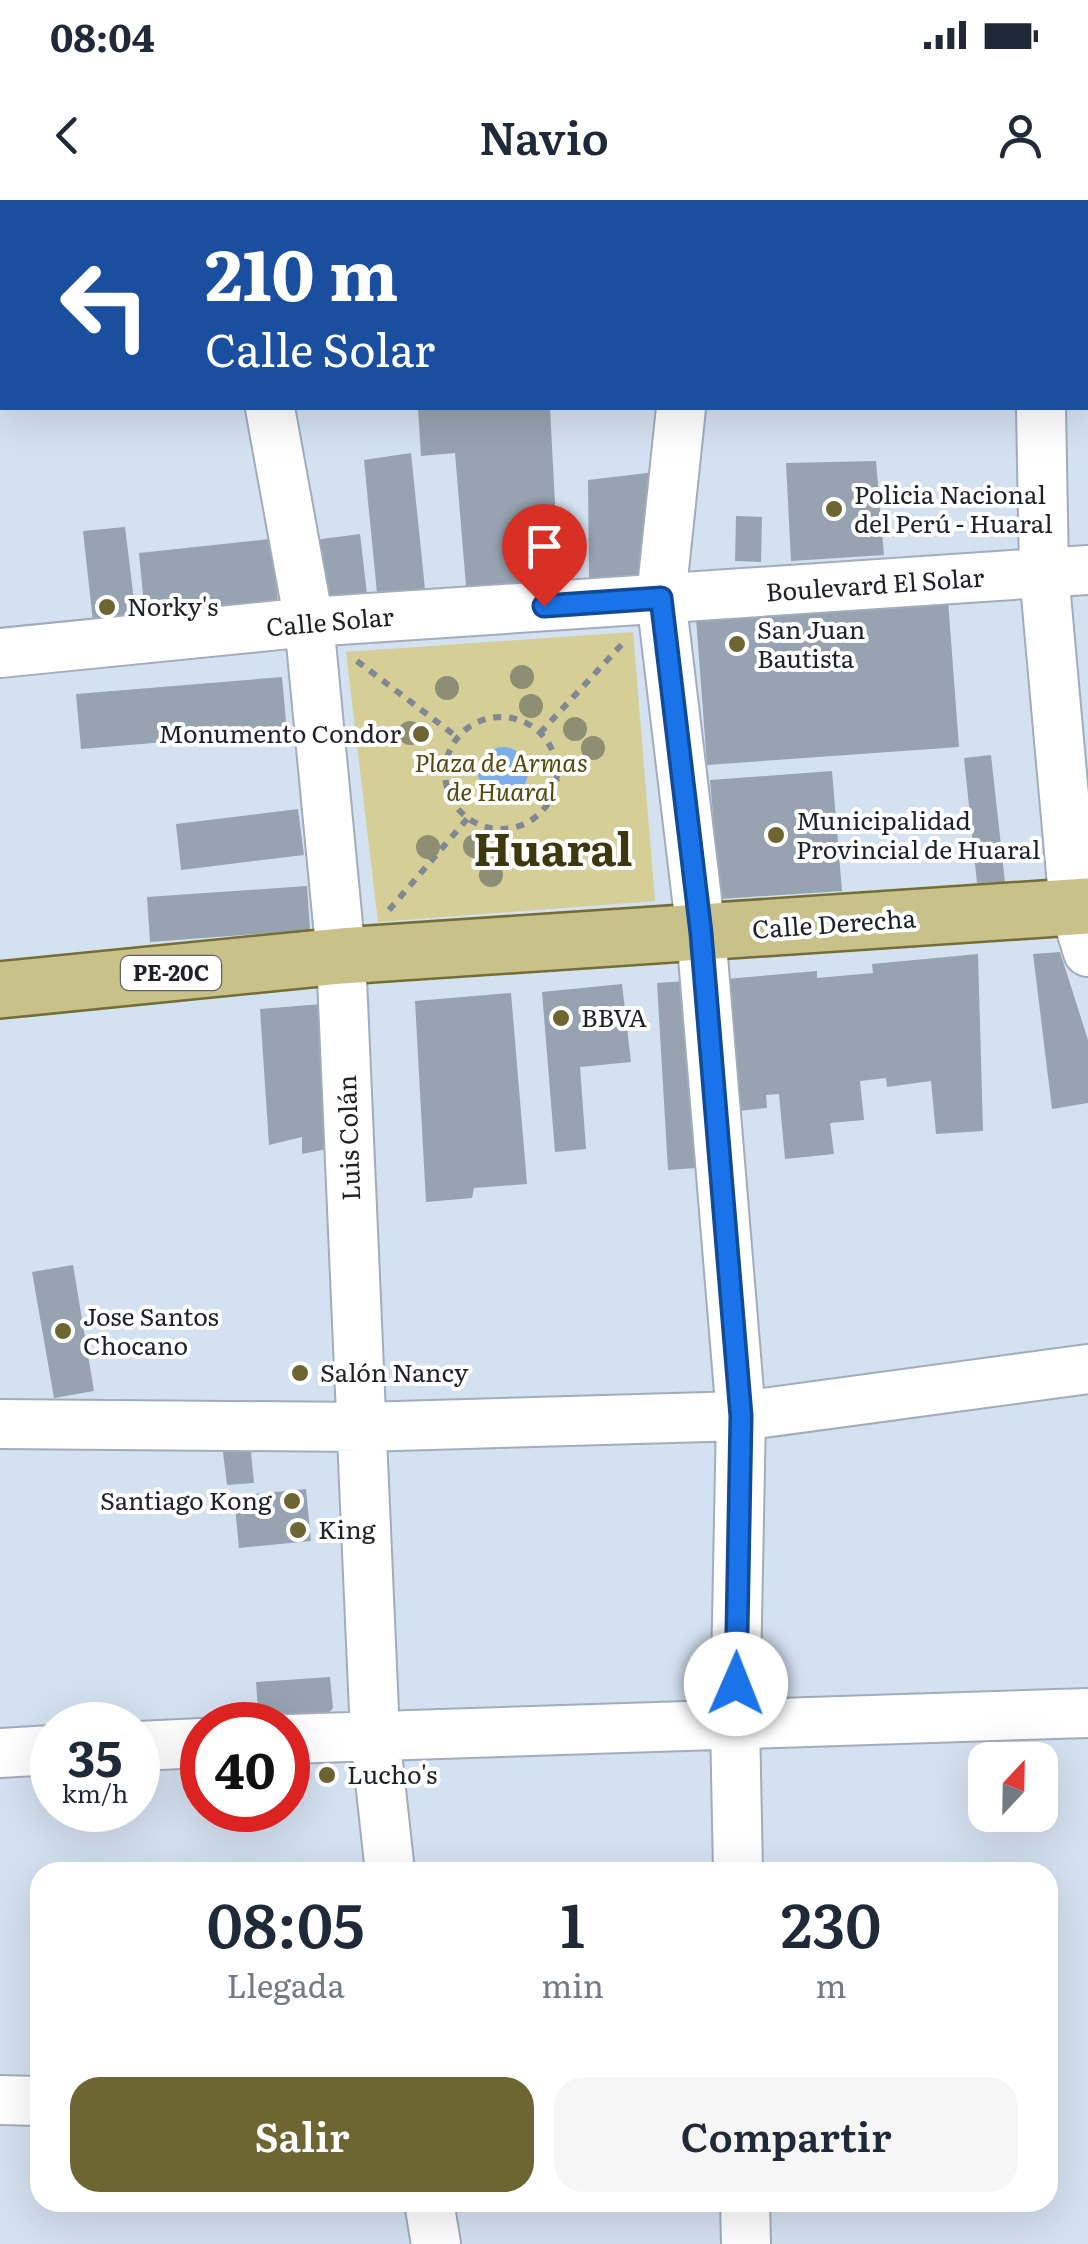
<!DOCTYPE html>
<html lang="es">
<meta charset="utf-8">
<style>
body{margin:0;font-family:Literata,serif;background:#f6f6f7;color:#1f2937;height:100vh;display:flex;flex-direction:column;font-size:38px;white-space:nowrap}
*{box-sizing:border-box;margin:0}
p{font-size:32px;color:#747a83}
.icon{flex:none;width:55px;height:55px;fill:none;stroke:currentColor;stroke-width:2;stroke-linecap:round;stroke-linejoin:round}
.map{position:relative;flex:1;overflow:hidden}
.side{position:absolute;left:30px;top:1662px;width:1028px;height:350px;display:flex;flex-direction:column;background:#fff;border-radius:30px;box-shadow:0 10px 40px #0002}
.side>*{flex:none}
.banner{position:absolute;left:0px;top:0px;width:1090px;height:210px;box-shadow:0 10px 40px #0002;background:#1a4fa0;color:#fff;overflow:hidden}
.needle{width:65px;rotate:22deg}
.fabs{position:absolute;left:968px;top:1542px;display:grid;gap:20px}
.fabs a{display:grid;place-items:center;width:90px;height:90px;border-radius:20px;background:#fff;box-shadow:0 10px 40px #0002;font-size:50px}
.speed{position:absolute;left:30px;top:1502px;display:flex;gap:20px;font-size:50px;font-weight:700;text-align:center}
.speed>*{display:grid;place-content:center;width:130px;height:130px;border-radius:50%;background:#fff;box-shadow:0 10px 40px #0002;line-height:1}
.speed small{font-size:25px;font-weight:400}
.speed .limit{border:15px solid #d22;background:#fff;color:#111}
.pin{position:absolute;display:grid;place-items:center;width:85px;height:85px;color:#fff;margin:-102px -42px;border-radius:50% 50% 50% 0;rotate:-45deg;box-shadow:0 0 10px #0007}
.pin .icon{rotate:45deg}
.me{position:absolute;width:110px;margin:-55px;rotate:1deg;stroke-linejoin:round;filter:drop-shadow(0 0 8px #0008)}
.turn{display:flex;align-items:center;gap:35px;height:210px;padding:0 40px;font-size:45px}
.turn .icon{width:130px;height:130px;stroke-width:2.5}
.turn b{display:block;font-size:70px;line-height:85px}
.eta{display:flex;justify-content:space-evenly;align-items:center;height:170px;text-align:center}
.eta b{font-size:60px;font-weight:600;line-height:70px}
.cta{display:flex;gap:20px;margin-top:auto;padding:20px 40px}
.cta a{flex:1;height:115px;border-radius:30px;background:#6d6632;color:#fff;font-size:40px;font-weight:600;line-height:115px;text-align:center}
.cta a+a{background:#f6f6f7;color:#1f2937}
.status{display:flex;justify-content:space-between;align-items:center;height:70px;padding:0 50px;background:#fff;direction:ltr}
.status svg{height:28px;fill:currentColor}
header{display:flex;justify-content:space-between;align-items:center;height:130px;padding:0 40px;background:#fff;font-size:45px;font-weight:600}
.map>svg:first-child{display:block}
.green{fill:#d5ce96}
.water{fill:#7dade8}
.building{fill:#97a3b1}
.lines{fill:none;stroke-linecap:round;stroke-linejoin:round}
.minor-casing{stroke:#a1adbc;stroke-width:52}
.major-casing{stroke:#756e34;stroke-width:60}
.path{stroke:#7f8893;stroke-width:6;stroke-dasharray:8 8;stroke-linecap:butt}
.minor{stroke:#fff;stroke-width:48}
.major{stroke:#c8c189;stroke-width:55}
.tree{fill:#8d8e73}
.route-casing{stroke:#114b97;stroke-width:25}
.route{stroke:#1a73e8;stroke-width:18}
.poi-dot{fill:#6d6632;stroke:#fff;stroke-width:4}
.labels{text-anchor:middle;stroke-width:8;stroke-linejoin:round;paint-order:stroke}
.shield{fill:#fff;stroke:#626468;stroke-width:2.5}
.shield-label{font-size:22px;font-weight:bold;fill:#1e2228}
.poi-label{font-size:25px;fill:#1e2228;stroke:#fff;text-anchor:start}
.street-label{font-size:25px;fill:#1e2228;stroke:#fff}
.park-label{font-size:25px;font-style:italic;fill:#534a0c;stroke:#fff}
.town-label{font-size:45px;font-weight:bold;fill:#3e380e;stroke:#fff}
</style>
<div class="status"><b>08:04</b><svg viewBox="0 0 49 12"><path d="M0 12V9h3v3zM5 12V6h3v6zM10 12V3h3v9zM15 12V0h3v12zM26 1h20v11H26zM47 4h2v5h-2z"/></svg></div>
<header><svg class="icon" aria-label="back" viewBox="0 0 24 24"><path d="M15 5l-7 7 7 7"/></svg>Navio<svg class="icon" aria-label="person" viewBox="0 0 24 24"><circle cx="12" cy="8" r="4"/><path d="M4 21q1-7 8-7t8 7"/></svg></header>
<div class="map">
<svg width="1088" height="2044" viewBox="0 0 1088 2044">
<rect width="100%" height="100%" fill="#d4e1f0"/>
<path class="green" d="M633 432 655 701 378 722 346 452Z"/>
<path class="water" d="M478 572a25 25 0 1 1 50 0a25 25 0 1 1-50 0Z"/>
<path class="building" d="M418 208H550L559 380 466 386 455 253 421 256Z
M411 253 425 389 377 393 364 260Z
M876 261 884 355 791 361 786 263Z
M655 272 641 375 589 378 588 280Z
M736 316 762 317 761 362 735 361Z
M125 327 136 417 93 422 83 331Z
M360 334 367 394 324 396 314 340Z
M271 339 278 401 145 416 139 353Z
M948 400 959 547 707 565 696 418Z
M282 477 287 532 81 549 76 494Z
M991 555 1005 682 977 683 964 558Z
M832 571 842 691 720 699 710 580Z
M298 609 304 655 181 670 176 624Z
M307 686 310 730 150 742 147 697Z
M1060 752 1088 840V903L1052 909 1033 754Z
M978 754 983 931 936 934 931 881 887 887 886 878 860 881 864 920 830 923 834 954 785 959 779 894 766 895 767 908 738 911 726 779 817 771V778L873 773 872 764Z
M686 781 696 968 668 970 657 783Z
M622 784 631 862 580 867 586 949 555 952 542 792Z
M511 793 527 984 474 988 472 998 426 1002 415 801Z
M322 804 327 949 302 954V937L269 945 260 809Z
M73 1065 94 1191 54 1198 32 1072Z
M249 1233 254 1283 227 1285 221 1236Z
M306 1289 311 1341 239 1348 234 1296Z
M330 1477 333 1508 324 1519 259 1524 256 1482Z
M538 1662 539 1672H474V1670Z"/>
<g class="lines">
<g class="minor-casing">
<path id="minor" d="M232 0V2
M1037 0V2
M698 2V0
M270 208 309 422 341 756 375 1535 390 1672
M681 208 661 398 701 733 741 1216 735 1522 738 1672
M1041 208 1044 373 1074 707 1088 752
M0 453 309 422 1088 370
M0 1224 361 1227 741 1216 1088 1169
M288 1539 1088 1513
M138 1546 202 1543
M0 1553 52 1550
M0 1900 40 1901
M429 2002 436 2044
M745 2002 746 2044"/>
</g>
<g class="major-casing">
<path id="major" d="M0 790 341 756 1088 706"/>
</g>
<path class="path" d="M357 461 457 537
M445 573a56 56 0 1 1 112 0a56 56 0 1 1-112 0Z
M540 533 624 442
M389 710 468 618"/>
<use href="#minor" class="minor"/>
<use href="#major" class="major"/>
</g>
<g class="tree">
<circle cx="522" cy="477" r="12"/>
<circle cx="447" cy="488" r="12"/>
<circle cx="531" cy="506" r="12"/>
<circle cx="575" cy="529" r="12"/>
<circle cx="410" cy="533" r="12"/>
<circle cx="593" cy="548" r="12"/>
<circle cx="475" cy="646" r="12"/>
<circle cx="428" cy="647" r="12"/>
<circle cx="491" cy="675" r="12"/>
</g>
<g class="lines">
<g class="route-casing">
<path id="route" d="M544 406 661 398 701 733 741 1216 736 1484"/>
</g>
<use href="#route" class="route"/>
</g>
<g class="poi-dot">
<circle cx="834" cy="309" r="10"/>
<circle cx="107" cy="407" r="10"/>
<circle cx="737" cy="444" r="10"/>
<circle cx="421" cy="534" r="10"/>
<circle cx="776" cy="635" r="10"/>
<circle cx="561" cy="818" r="10"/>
<circle cx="63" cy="1131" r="10"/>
<circle cx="300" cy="1173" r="10"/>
<circle cx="292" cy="1301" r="10"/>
<circle cx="298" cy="1330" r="10"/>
<circle cx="327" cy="1575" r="10"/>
</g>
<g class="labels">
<rect class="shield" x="121" y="756" width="100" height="34" rx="8"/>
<g class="shield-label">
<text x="171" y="781">PE-20C</text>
</g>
<g class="poi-label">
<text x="854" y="304">Policia Nacional<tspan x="854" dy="29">del Perú - Huaral</tspan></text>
<text x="127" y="416">Norky's</text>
<text x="757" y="439">San Juan<tspan x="757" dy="29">Bautista</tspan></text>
<text x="401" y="543" text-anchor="end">Monumento Condor</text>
<text x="796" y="630">Municipalidad<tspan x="796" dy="29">Provincial de Huaral</tspan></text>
<text x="581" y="827">BBVA</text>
<text x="83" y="1126">Jose Santos<tspan x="83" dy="29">Chocano</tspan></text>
<text x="320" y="1182">Salón Nancy</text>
<text x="272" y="1310" text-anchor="end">Santiago Kong</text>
<text x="318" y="1339">King</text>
<text x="347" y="1584">Lucho's</text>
</g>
<g class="street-label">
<text transform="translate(875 385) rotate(-4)" y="9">Boulevard El Solar</text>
<text transform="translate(330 422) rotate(-5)" y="9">Calle Solar</text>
<text transform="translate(834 724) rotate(-4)" y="9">Calle Derecha</text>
<text transform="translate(349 938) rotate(-92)" y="9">Luis Colán</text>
</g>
<g class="park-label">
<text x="501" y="572">Plaza de Armas<tspan x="501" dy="29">de Huaral</tspan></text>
</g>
<g class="town-label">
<text x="553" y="666">Huaral</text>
</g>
</g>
</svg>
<div class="fabs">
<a><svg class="needle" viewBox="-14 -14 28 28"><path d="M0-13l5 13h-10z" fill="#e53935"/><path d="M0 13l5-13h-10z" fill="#747a83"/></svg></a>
</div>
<div class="speed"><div>35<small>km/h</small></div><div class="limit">40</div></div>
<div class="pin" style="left:544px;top:406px;background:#d93025"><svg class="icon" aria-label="arrive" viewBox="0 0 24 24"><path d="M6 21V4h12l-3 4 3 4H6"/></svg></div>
<svg class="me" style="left:736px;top:1484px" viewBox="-20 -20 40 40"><circle r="19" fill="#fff"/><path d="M0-13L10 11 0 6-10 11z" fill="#1a73e8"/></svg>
<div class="banner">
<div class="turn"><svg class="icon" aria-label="left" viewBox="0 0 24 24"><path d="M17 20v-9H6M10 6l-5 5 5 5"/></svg><div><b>210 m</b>Calle Solar</div></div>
</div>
<section class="side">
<div class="eta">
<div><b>08:05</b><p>Llegada</p></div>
<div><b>1</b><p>min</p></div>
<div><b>230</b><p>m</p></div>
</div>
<div class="cta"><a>Salir</a><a>Compartir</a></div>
</section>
</div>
